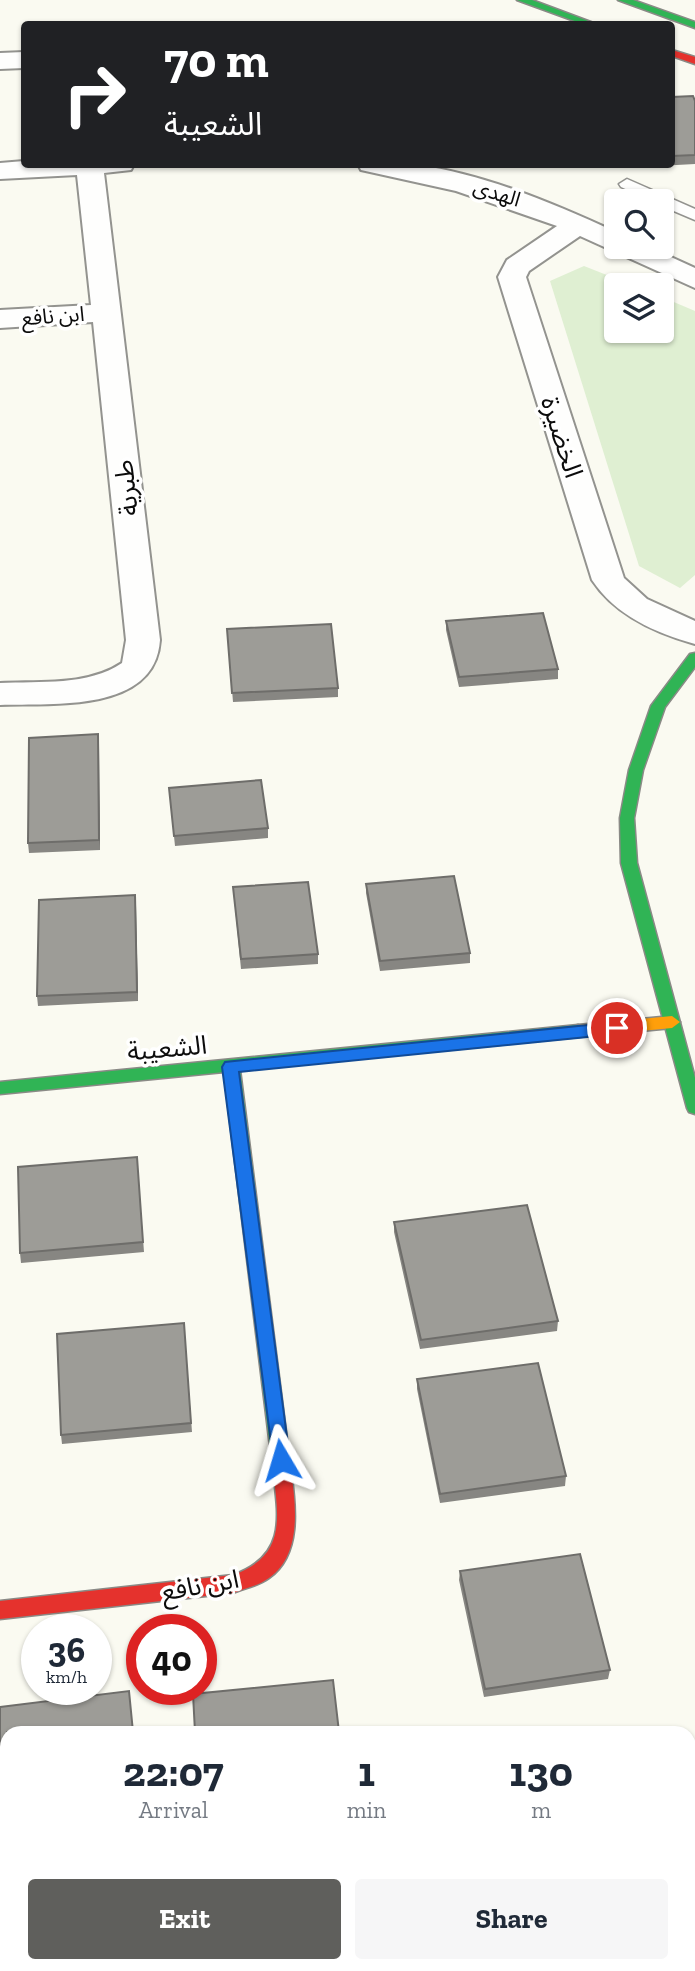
<!DOCTYPE html>
<meta charset="utf-8">
<style>
body{margin:0;font-family:"Zilla Slab","Noto Sans Arabic",serif;background:#f6f6f7;color:#1f2937;height:100vh;display:flex;flex-direction:column;font-size:26px;white-space:nowrap}
*{box-sizing:border-box;margin:0}
p{font-size:23px;color:#747a83}
.icon{flex:none;width:38px;height:38px;fill:none;stroke:currentColor;stroke-width:2;stroke-linecap:round;stroke-linejoin:round}
.map{position:relative;flex:1;overflow:hidden}
.details{position:absolute;left:0px;top:1726px;width:696px;height:247px;display:flex;flex-direction:column;background:#fff;border-radius:21px 21px 0 0;box-shadow:0 2px 5px #0004}
.details>*{flex:none}
.hud{position:absolute;left:21px;top:21px;width:654px;height:147px;border-radius:7px;box-shadow:0 2px 5px #0004;background:#202124;color:#fff;overflow:hidden}
.fabs{position:absolute;left:604px;top:189px;display:grid;gap:14px}
.fabs a{display:grid;place-items:center;width:70px;height:70px;border-radius:7px;background:#fff;box-shadow:0 2px 5px #0004;font-size:35px}
.speed{position:absolute;left:21px;top:1614px;display:flex;gap:14px;font-size:35px;font-weight:700;text-align:center}
.speed>*{display:grid;place-content:center;width:91px;height:91px;border-radius:50%;background:#fff;box-shadow:0 2px 5px #0004;line-height:1}
.speed small{font-size:18px;font-weight:400}
.speed .limit{border:10px solid #d22;background:#fff;color:#111}
.pin{position:absolute;display:grid;place-items:center;width:60px;height:60px;color:#fff;margin:-30px;border:4px solid #fff;border-radius:50%;box-shadow:0 2px 7px #0007}
.me{position:absolute;width:77px;margin:-38px;rotate:353deg;stroke-linejoin:round;filter:drop-shadow(0 0 5px #0008)}
.turn{display:flex;align-items:center;gap:24px;height:147px;padding:0 28px;font-size:32px}
.turn .icon{width:91px;height:91px;stroke-width:2.5}
.turn b{display:block;font-size:49px;line-height:60px}
.eta{display:flex;justify-content:space-evenly;align-items:center;height:119px;text-align:center}
.eta b{font-size:42px;font-weight:700;line-height:49px}
.primary-button{display:flex;gap:14px;margin-top:auto;padding:14px 28px}
.primary-button a{flex:1;height:80px;border-radius:7px;background:#5f5f5c;color:#fff;font-size:28px;font-weight:700;line-height:80px;text-align:center}
.primary-button a+a{background:#f6f6f7;color:#1f2937}
.map>svg:first-child{display:block}
.green{fill:#dfefd2}
.lines{fill:none;stroke-linecap:round;stroke-linejoin:round}
.lane-casing{stroke:#93938f;stroke-width:3}
.street-casing{stroke:#93938f;stroke-width:4}
.fast-casing{stroke:#8a8a86;stroke-width:3}
.slow-casing{stroke:#8a8a86;stroke-width:3}
.jam-casing{stroke:#8a8a86;stroke-width:3}
.lane{fill:#fefefd;fill-rule:evenodd}
.street{fill:#fefefd;fill-rule:evenodd}
.fast{fill:#30b455;fill-rule:evenodd}
.slow{fill:#ff9f0a;fill-rule:evenodd}
.jam{fill:#e5322d;fill-rule:evenodd}
.wall{fill:#878682}
.shaded-wall{fill:#6e6d6a}
.building{fill:#9d9c97;stroke:#6e6d6a;stroke-width:2}
.route{fill:#1a73e8;stroke:#114b97;stroke-width:2}
.labels{text-anchor:middle;stroke-width:7;stroke-linejoin:round;paint-order:stroke}
.far-street-label{font-size:21px;fill:#0c0c0c;stroke:#fff}
.street-label{font-size:26px;fill:#0c0c0c;stroke:#fff}
</style>
<div class="map">
<svg width="695" height="1971" viewBox="0 0 695 1971">
<rect width="100%" height="100%" fill="#fafaf1"/>
<path class="green" d="M584 266 632 285H616V331H662V297L695 311V575L680 588 639 566 550 281Z"/>
<g class="lines">
<g class="lane-casing">
<path id="lane" d="M627 179 695 209V220L662 206V201H652L621 187 619 184Z
M601 1965H632L633 1971H603Z"/>
</g>
<g class="street-casing">
<path id="street" d="M24 52V68L0 69V53Z
M24 161V164H134L131 170 104 173 160 640C155 713 54 703 0 705V683C40 681 88 686 122 663L126 640 93 322 0 328V310L91 305 77 175 0 179V163Z
M358 164C377 164 398 162 417 165 485 174 555 204 616 232V247H649L695 268V288L580 236 529 271 526 277 624 578 647 599 695 621V644C655 633 615 615 592 580L498 277 507 260 557 226 456 191 361 170Z
M695 1917V1969L679 1965H690V1919Z
M436 1965H534L532 1971H434Z"/>
</g>
<g class="fast-casing">
<path id="fast" d="M517 0H532L596 24H583Z
M618 0H633L695 22V28Z
M695 653V667L665 707 643 770 634 818 637 863 695 1078V1114L689 1112 687 1108 621 863 620 818 629 770 651 706 690 654Z
M578 1025 584 1027 586 1031 584 1035 578 1037 240 1070 291 1471 289 1477 282 1479 275 1477 273 1471 224 1072 0 1094V1082Z"/>
</g>
<g class="slow-casing">
<path id="slow" d="M672 1016 680 1022 672 1028 578 1037 572 1035 570 1031 572 1027 578 1025Z"/>
</g>
<g class="jam-casing">
<path id="jam" d="M672 50 695 57V64L672 56Z
M282 1463 289 1465 291 1471C296 1506 302 1555 269 1578 258 1586 245 1588 233 1593L0 1619V1601L233 1575C286 1556 279 1519 273 1471L275 1465Z"/>
</g>
<use href="#lane" class="lane"/>
<use href="#street" class="street"/>
<use href="#fast" class="fast"/>
<use href="#slow" class="slow"/>
<use href="#jam" class="jam"/>
</g>
<path class="wall" d="M672 97 695 101V164L640 167V164H672Z
M446 621 558 669V679L459 687 446 630Z
M227 629 338 688V697L233 702Z
M98 734 100 850 29 853 28 843Z
M169 788 268 828V838L175 846Z
M366 884 470 953V963L380 971 366 893Z
M233 887 318 954V964L241 969Z
M135 895 138 1001 38 1006 37 996Z
M137 1157 144 1252 21 1263 20 1253Z
M394 1222 558 1321 557 1331 420 1349 394 1232Z
M184 1323 192 1432 62 1444 61 1435Z
M417 1379 566 1476 565 1486 440 1503 417 1389Z
M460 1571 610 1670 608 1679 484 1697 459 1580Z
M0 1707 7 1732V1855L0 1856Z"/>
<path class="shaded-wall" d="M98 734 99 744 100 850 99 840Z
M135 895 136 905 138 1001 137 992Z"/>
<path class="building" d="M693 96 695 101V155L672 156V97Z
M543 613 558 669 459 677 446 621Z
M331 624 338 688 232 693 227 629Z
M98 734 99 840 28 843 29 738Z
M261 780 268 828 174 836 169 788Z
M454 876 470 953 380 961 366 884Z
M308 882 318 954 241 959 233 887Z
M135 895 137 992 37 996 39 900Z
M137 1157 143 1242 20 1253 18 1167Z
M527 1205 558 1321 421 1340 394 1222Z
M184 1323 191 1423 61 1435 57 1334Z
M538 1363 566 1476 440 1494 417 1379Z
M580 1554 610 1670 485 1689 460 1571Z
M333 1680 339 1732H195L193 1694Z
M129 1691 133 1732H7V1847L0 1848V1707Z"/>
<path class="route" d="M617 1022 625 1028 617 1034 239 1072 290 1460 287 1466H274L222 1067 225 1062Z"/>
<g class="labels">
<g class="far-street-label">
<text transform="translate(497 193) rotate(18)" y="7">الهدى</text>
<text transform="translate(53 316) rotate(-4)" y="7">ابن نافع</text>
</g>
<g class="street-label">
<text transform="translate(562 437) rotate(72)" y="9">الخضيرة</text>
<text transform="translate(126 488) rotate(-96)" y="9">طبرية</text>
<text transform="translate(167 1048) rotate(-5)" y="9">الشعيبة</text>
<text transform="translate(200 1585) rotate(-10)" y="9">ابن نافع</text>
</g>
</g>
</svg>
<div class="fabs">
<a><svg class="icon" aria-label="search" viewBox="0 0 24 24"><circle cx="10" cy="10" r="6"/><path d="M15 15l6 6"/></svg></a>
<a><svg class="icon" aria-label="layers" viewBox="0 0 24 24"><path d="M12 4l9 5-9 5-9-5zM3 14l9 5 9-5"/></svg></a>
</div>
<div class="speed"><div>36<small>km/h</small></div><div class="limit">40</div></div>
<div class="pin" style="left:617px;top:1028px;background:#d93025"><svg class="icon" aria-label="arrive" viewBox="0 0 24 24"><path d="M6 21V4h12l-3 4 3 4H6"/></svg></div>
<svg class="me" style="left:281px;top:1460px" viewBox="-20 -20 40 40"><path d="M0-17L14 15 0 8-14 15z" fill="#1a73e8" stroke="#fff" stroke-width="4"/></svg>
<div class="hud">
<div class="turn"><svg class="icon" aria-label="right" viewBox="0 0 24 24"><path d="M7 20v-9h11M14 6l5 5-5 5"/></svg><div><b>70 m</b>الشعيبة</div></div>
</div>
<section class="details">
<div class="eta">
<div><b>22:07</b><p>Arrival</p></div>
<div><b>1</b><p>min</p></div>
<div><b>130</b><p>m</p></div>
</div>
<div class="primary-button"><a>Exit</a><a>Share</a></div>
</section>
</div>
